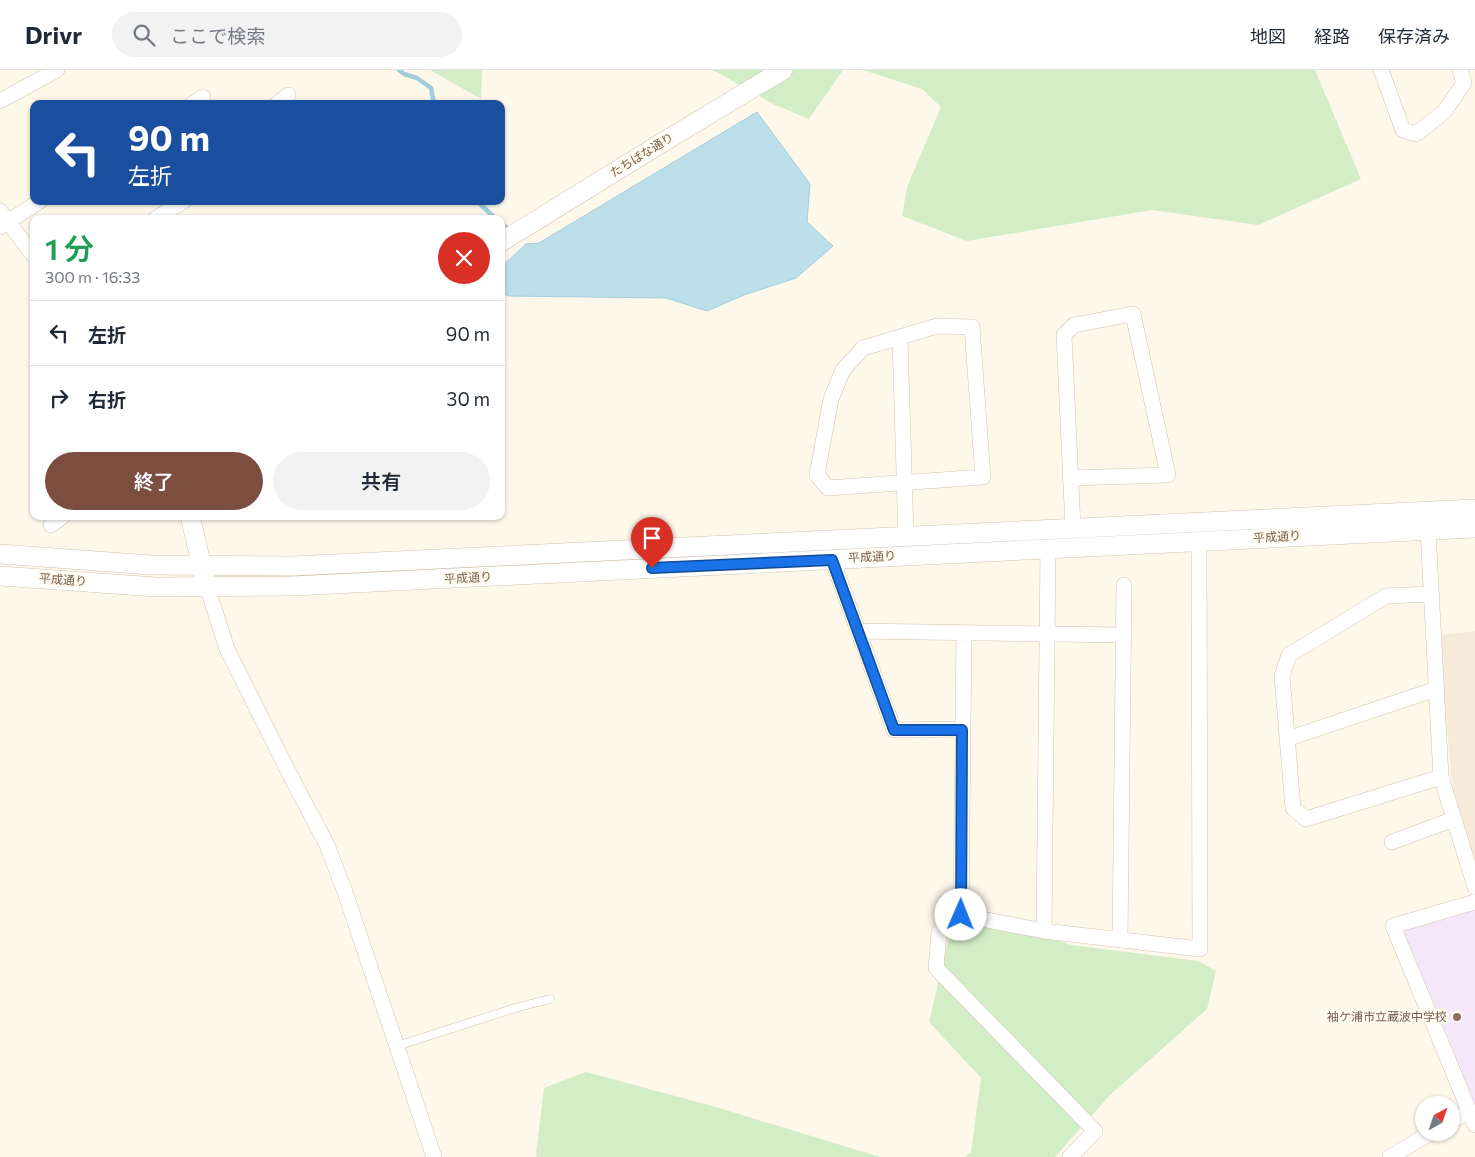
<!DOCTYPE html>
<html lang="ja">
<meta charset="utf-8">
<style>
body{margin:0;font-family:Commissioner,"Noto Sans JP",sans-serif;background:#f2f2f3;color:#1f2937;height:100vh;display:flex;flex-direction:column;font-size:19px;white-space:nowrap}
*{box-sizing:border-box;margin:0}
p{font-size:16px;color:#747a83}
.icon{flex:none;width:28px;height:28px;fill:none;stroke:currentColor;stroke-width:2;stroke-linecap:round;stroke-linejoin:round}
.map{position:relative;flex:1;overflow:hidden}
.drawer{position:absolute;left:30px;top:145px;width:475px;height:305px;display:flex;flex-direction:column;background:#fff;border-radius:10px;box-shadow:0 1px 4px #0004}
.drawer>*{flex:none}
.banner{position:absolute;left:30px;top:30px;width:475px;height:105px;border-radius:10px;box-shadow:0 1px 4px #0004;background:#1a4fa0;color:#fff;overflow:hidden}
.needle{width:32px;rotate:40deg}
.tools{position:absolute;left:1415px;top:1026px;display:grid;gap:10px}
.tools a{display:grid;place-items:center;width:45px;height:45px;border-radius:50%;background:#fff;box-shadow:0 1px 4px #0004;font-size:25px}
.pin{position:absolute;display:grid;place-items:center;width:42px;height:42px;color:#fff;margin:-51px -21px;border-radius:50% 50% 50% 0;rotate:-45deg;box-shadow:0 0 5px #0007}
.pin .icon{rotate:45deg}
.me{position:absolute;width:55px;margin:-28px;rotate:1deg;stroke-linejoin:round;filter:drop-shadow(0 0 4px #0008)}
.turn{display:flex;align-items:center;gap:18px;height:105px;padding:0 15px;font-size:22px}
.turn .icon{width:65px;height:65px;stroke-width:2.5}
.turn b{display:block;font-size:35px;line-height:42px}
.round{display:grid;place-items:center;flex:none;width:52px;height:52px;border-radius:26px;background:#f2f2f3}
.head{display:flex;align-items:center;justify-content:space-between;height:85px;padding:0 15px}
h1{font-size:30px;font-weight:600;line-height:38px;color:#1e9e55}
.button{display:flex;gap:10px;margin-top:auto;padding:10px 15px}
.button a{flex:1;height:58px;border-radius:30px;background:#7c4e40;color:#fff;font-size:20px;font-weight:600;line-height:58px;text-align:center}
.button a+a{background:#f2f2f3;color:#1f2937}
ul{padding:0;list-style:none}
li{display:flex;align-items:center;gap:15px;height:65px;padding:0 15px;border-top:1px solid #e0e1e3}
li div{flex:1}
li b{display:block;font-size:19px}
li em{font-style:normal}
header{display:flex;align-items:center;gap:30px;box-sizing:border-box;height:70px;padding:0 25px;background:#fff;border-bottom:1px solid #e0e1e3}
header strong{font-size:24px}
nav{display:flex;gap:28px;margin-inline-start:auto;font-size:18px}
.search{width:350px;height:45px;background:#f2f2f3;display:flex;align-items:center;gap:12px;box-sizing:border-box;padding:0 18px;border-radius:28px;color:#747a83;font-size:19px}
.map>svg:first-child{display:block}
.residential{fill:#f6ead8}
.education{fill:#f5e6fa}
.green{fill:#d3edc7}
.water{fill:#bcdfe9;stroke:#a2cedc}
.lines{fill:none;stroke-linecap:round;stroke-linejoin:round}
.stream{stroke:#a2cedc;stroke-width:4.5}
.service-casing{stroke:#d2c0ae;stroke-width:9}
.minor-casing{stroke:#d2c0ae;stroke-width:16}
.tertiary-casing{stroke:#d2c0ae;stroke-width:20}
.service{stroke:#fff;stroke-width:8}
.minor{stroke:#fff;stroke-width:15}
.tertiary{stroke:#fff;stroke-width:19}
.route-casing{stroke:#114b97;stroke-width:12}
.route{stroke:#1a73e8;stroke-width:9}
.education-dot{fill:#8d6e63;stroke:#fffbf1;stroke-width:2}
.labels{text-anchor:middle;stroke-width:5;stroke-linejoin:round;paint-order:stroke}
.street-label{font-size:12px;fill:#7b604b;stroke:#fffbf1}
.education-label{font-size:12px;fill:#785e54;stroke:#fffbf1;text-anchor:end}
</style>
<header>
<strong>Drivr</strong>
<div class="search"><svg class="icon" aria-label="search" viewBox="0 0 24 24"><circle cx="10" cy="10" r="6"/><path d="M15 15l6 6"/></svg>ここで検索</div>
<nav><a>地図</a><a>経路</a><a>保存済み</a></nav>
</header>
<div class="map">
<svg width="1475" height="1087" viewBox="0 0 1475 1087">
<rect width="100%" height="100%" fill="#fef8ea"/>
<path class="residential" d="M1475 561V798L1453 726 1439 565Z"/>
<path class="education" d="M1475 835V1034L1404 861Z"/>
<path class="green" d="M430 0H482L481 29Z
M713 0H843L809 49 775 35Z
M863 0H1315L1361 109 1258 155 1152 140 967 171 902 146 907 117 941 37 922 19Z
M952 853 1013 855 1071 875 1198 891 1216 901 1207 939 1109 1026 1055 1087H965L971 1082 981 1008 929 952Z
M586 1002 716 1037 880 1087H537L536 1083 544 1018Z"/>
<path class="water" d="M757 42 810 114 807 152 833 176 796 208 744 225 707 241 666 228 508 226 501 220V197L526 174 539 173Z"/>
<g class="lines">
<path class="stream" d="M399 0 404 4 417 8 431 18 434 34
M477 131 496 149
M501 153 511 161"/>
<g class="service-casing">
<path id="service" d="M397 976 515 938 550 929"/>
</g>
<g class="minor-casing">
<path id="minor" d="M1381 0 1403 60 1416 64 1444 42 1464 13 1460 0
M0 31 57 0
M192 34 203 27
M277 34 288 25
M0 141 34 186
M155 149 184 131
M0 157 40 131
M937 256 972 257 983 407 828 418 817 405 831 329 843 300 863 278Z
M900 268 906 467
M1070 408 1168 405 1133 244 1074 255 1064 265 1073 458
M51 455 63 446
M1428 460 1441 707 1475 817
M832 489 894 660 962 659
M207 516 227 579 288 701 327 775 345 822 434 1087
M1431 524 1386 526 1289 585 1282 606 1293 738 1306 749 1441 707
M858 561 1124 565
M964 563 961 845 1044 861 1200 879 1199 471
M1287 669 1436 619
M1392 772 1454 749
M1475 832 1393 856 1475 1055
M961 845 939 862 936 898 1095 1061 1070 1087
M1044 861 1048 479
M1120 870 1124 515
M1451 1052 1469 1041
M1390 1087 1432 1062"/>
</g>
<g class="tertiary-casing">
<path id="tertiary" d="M501 172 660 74 783 0
M190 446 204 505
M0 484 151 495 293 496 1475 439
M0 506 156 517 293 516 1475 458"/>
</g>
<use href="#service" class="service"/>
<use href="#minor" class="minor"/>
<use href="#tertiary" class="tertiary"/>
</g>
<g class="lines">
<g class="route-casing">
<path id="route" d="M652 498 832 490 894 660H962L961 845"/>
</g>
<use href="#route" class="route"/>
</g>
<circle class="education-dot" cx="1457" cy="947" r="5"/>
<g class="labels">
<g class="street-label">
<text transform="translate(642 85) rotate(-32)" y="4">たちばな通り</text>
<text transform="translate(1277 467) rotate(-3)" y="4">平成通り</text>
<text transform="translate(872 487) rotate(-3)" y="4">平成通り</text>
<text transform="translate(468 508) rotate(-3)" y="4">平成通り</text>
<text transform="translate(63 510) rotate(4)" y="4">平成通り</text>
</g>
<g class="education-label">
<text x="1447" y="951">袖ケ浦市立蔵波中学校</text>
</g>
</g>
</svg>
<div class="tools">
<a><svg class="needle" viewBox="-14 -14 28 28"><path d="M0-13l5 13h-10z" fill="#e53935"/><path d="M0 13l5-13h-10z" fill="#747a83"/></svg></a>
</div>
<div class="pin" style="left:652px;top:498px;background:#d93025"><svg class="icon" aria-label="arrive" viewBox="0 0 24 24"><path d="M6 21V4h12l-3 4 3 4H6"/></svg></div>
<svg class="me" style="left:961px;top:845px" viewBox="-20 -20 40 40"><circle r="19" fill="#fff"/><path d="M0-13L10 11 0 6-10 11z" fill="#1a73e8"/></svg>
<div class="banner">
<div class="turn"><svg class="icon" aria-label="left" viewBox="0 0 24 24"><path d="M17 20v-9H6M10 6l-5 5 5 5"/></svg><div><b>90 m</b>左折</div></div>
</div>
<section class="drawer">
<div class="head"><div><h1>1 分</h1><p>300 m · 16:33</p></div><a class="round" style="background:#d93025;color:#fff"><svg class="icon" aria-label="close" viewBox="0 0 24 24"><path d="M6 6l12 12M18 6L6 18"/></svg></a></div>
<ul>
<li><svg class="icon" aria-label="left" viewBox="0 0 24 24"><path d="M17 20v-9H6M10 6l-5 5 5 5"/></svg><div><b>左折</b></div><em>90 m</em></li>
<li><svg class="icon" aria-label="right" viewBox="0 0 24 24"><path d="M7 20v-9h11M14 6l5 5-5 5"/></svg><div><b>右折</b></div><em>30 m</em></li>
</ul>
<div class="button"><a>終了</a><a>共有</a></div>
</section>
</div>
